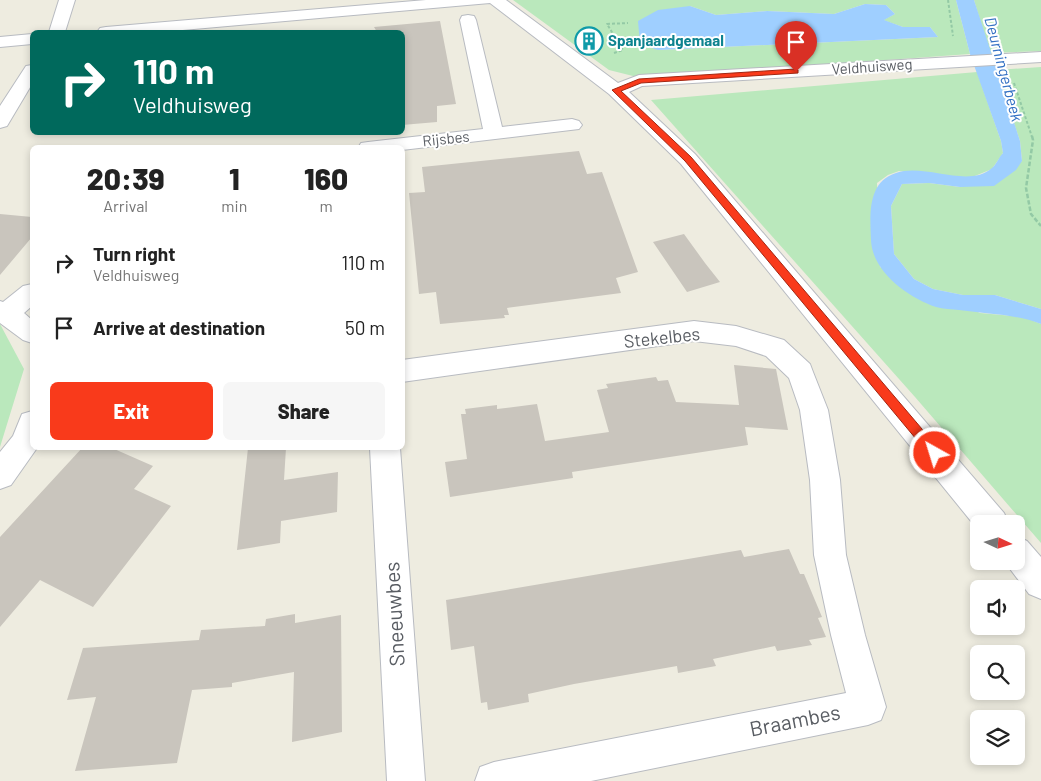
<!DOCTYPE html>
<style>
body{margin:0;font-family:Barlow,sans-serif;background:#f6f6f6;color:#222;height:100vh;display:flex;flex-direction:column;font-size:19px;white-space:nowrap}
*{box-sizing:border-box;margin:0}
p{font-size:16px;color:#767676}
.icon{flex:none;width:28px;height:28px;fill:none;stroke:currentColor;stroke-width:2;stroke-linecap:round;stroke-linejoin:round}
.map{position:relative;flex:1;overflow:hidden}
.drawer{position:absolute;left:30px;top:145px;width:375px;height:305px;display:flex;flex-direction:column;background:#fff;border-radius:8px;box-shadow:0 2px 8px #0003}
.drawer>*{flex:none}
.top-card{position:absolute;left:30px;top:30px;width:375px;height:105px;border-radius:8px;box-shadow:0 2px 8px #0003;background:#00695c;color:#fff;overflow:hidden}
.needle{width:32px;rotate:94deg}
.controls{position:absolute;left:970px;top:515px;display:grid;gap:10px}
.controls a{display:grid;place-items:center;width:55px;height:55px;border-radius:8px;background:#fff;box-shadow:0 2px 8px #0003;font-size:25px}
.pin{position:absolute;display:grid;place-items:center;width:42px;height:42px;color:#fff;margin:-51px -21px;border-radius:50% 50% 50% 0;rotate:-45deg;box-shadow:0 0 5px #0007}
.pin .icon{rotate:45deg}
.me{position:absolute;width:55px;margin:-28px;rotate:321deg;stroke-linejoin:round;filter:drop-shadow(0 0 4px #0008)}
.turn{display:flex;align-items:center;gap:18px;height:105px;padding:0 20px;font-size:22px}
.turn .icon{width:65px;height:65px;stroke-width:2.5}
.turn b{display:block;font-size:35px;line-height:42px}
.eta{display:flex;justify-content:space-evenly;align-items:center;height:85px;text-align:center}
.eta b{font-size:30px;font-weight:800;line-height:35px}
.cta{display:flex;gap:10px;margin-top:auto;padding:10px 20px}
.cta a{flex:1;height:58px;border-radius:8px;background:#f93a1b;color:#fff;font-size:20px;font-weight:800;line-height:58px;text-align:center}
.cta a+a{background:#f6f6f6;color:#222}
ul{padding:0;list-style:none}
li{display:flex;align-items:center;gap:15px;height:65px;padding:0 20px}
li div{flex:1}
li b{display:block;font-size:19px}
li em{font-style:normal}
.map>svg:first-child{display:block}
.green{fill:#bae8bc;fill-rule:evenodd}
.water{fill:#9fcfff}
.building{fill:#c9c5bd}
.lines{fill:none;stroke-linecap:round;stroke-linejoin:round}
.minor-casing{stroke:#b8bbc1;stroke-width:2}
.path-far1{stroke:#93c9a5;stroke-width:2;stroke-dasharray:3 2;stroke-linecap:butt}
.path{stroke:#93c9a5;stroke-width:2.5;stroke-dasharray:4.5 2;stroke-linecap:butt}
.minor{fill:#fff;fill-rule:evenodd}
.route{fill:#f93a1b;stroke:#a22612}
.labels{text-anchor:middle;stroke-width:4;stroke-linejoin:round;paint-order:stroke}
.far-culture-label{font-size:15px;font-weight:bold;fill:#0d838f;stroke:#fff;text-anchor:start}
.far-street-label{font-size:15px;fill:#595d63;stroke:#fff}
.far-water-label{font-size:16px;font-style:italic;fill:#3572c4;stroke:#fff}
.street-label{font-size:18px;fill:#595d63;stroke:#fff}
.near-street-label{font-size:21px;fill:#595d63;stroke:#fff}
</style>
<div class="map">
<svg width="1041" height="781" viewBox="0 0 1041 781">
<rect width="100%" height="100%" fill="#eeece0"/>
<path class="green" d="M513 0H956L970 54 649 77 633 76 609 70ZM865 4 886 5 895 14 883 20 903 27H930L938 37 658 50 690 6 716 15 767 11 834 14Z
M974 0H1041V51L990 53Z
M1041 67V309L995 295H963L933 289 914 279 894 254 891 206 902 184 929 183 960 187 1022 161 1020 141 996 70Z
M977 72 1001 141 1003 153 992 169 970 178 899 171 888 175 877 183 880 267 980 313 1024 317 1041 324V543L915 397 651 100Z
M0 324 24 369 0 447Z"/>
<path class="water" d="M956 0H974L1020 141 1022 161 1016 170 994 186 960 187 929 183 902 184 891 206 894 254 914 279 933 289 963 295H995L1041 309V324C1015 314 987 314 959 310 952 309 943 309 936 307 909 298 872 272 871 240 870 215 867 182 896 173 926 163 968 189 992 168 996 165 999 157 1003 153L1001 141 970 54Z
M865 4 886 5 895 14 884 20 903 27H930L938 37 658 50 640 44 638 21 658 10 690 6 716 15 767 11 834 14Z"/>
<path class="building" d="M440 21 456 104 437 106V122L402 125 404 95 402 32H377L374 27Z
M579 151 587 174 602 172 638 272 616 278 621 293 507 308 509 315H504L505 318 440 324 436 292 419 294 409 193 425 192 422 167Z
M0 214 32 217V237L0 275Z
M684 234 705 263 720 282 687 292 653 242Z
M734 365 776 369 788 430 745 427 748 445 572 472 573 478 450 497 445 462 467 459 461 414H466L465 409 497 405V409L537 404 545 441 609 432 597 390 608 388 606 384 656 377 658 381 668 380 676 402 739 405Z
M82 448H112L153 466 134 489 171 506 93 607 40 580 0 627V537Z
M248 448H286L284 480 338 472 337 512 281 521 280 543 237 550Z
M789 549 800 574H804L822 617 818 618 826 637 809 640 812 645 777 651 775 646 713 659 716 666 678 673 677 666 574 684 528 694 529 702 488 710 487 702 481 703 474 646 451 650 446 600 741 550 744 557Z
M295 614V623L341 615 342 732 292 742 294 672 232 683V687L192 690 177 763 75 771 96 697 67 700 83 648 199 640 201 630 265 626 266 619Z"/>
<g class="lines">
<g class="minor-casing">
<path id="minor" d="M59 0H75L65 32H49Z
M426 0H506L618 83 639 75 1041 52V62L642 86 629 92 695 154 1004 513 1009 524H979V531L681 164 609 94 490 3 160 32H97L100 28 106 27Z
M468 15 474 16 476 20 502 127 572 119 579 121 582 125 579 129 402 150V148H358L361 143 368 142 483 129 460 20 462 16Z
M32 34V44L0 47V37Z
M32 65V84L7 126 0 128V106L26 66Z
M32 284V306L24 313 32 320V343L23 340 0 323V301L3 302 23 286Z
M694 321 736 326 784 340 810 364 813 372 828 410 840 480 846 555 865 635 886 707 881 720 868 725 591 781H475L480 767 494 762 846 693 831 635 814 555 810 480 800 410 789 378 766 356 736 346 694 341 402 382V360Z
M32 411V448H37L11 485 0 489V452L13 436 22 414Z
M370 448H400L425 781H387Z
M1016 536 1027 541 1041 557V599L1029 594 1004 561H1016Z"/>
</g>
<path class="path-far1" d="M948 0 953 36
M614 53 623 50 607 24 628 23
M1014 83 1032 137"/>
<path class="path" d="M1032 136 1033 140 1026 188 1031 214 1041 226"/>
<use href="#minor" class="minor"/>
</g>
<path class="route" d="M796 69 798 70V73L641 83 621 91 691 157 939 449 941 453 939 457 935 459 931 457 685 161 612 90 639 79Z"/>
<defs>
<g id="building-ring" transform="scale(1.4375)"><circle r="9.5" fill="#fff" stroke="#0f9aa8" stroke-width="1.5"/><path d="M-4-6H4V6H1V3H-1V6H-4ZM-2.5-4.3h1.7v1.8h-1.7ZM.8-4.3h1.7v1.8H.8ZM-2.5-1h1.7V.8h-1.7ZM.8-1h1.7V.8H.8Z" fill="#0f9aa8"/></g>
</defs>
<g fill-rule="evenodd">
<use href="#building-ring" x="589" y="41"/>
</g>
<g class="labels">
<g class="far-culture-label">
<text x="608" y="46">Spanjaardgemaal</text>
</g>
<g class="far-street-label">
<text transform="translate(872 67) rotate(-4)" y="5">Veldhuisweg</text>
<text transform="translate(446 139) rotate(-6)" y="5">Rijsbes</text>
</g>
<g class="far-water-label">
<text transform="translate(1004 69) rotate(75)" y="6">Deurningerbeek</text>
</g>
<g class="street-label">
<text transform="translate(662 338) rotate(-6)" y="6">Stekelbes</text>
</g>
<g class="near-street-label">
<text transform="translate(395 614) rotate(-93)" y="7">Sneeuwbes</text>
<text transform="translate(795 721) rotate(-11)" y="7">Braambes</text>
</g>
</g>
</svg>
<div class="controls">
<a><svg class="needle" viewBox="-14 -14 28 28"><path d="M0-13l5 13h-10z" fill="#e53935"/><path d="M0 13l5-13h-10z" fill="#767676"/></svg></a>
<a><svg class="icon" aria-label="sound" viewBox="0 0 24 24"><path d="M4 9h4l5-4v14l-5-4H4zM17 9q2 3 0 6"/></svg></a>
<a><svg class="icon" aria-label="search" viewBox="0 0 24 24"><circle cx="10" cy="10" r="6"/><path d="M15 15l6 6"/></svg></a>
<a><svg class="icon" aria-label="layers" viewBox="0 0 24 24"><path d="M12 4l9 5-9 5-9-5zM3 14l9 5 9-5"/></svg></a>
</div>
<div class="pin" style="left:796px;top:72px;background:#d93025"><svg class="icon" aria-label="arrive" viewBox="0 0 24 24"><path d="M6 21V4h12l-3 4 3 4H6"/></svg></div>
<svg class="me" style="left:935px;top:453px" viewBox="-20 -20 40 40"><circle r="17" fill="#f93a1b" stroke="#fff" stroke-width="3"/><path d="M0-11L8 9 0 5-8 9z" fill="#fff"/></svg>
<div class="top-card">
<div class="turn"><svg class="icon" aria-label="right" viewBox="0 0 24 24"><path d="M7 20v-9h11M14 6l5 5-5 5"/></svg><div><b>110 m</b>Veldhuisweg</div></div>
</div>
<section class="drawer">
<div class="eta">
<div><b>20:39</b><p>Arrival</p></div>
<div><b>1</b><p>min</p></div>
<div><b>160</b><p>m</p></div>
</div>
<ul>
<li><svg class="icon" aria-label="right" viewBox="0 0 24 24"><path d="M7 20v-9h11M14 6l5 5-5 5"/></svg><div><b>Turn right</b><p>Veldhuisweg</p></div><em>110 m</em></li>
<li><svg class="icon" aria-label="arrive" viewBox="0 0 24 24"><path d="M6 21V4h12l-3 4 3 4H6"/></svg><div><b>Arrive at destination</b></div><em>50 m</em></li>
</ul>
<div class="cta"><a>Exit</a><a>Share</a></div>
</section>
</div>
